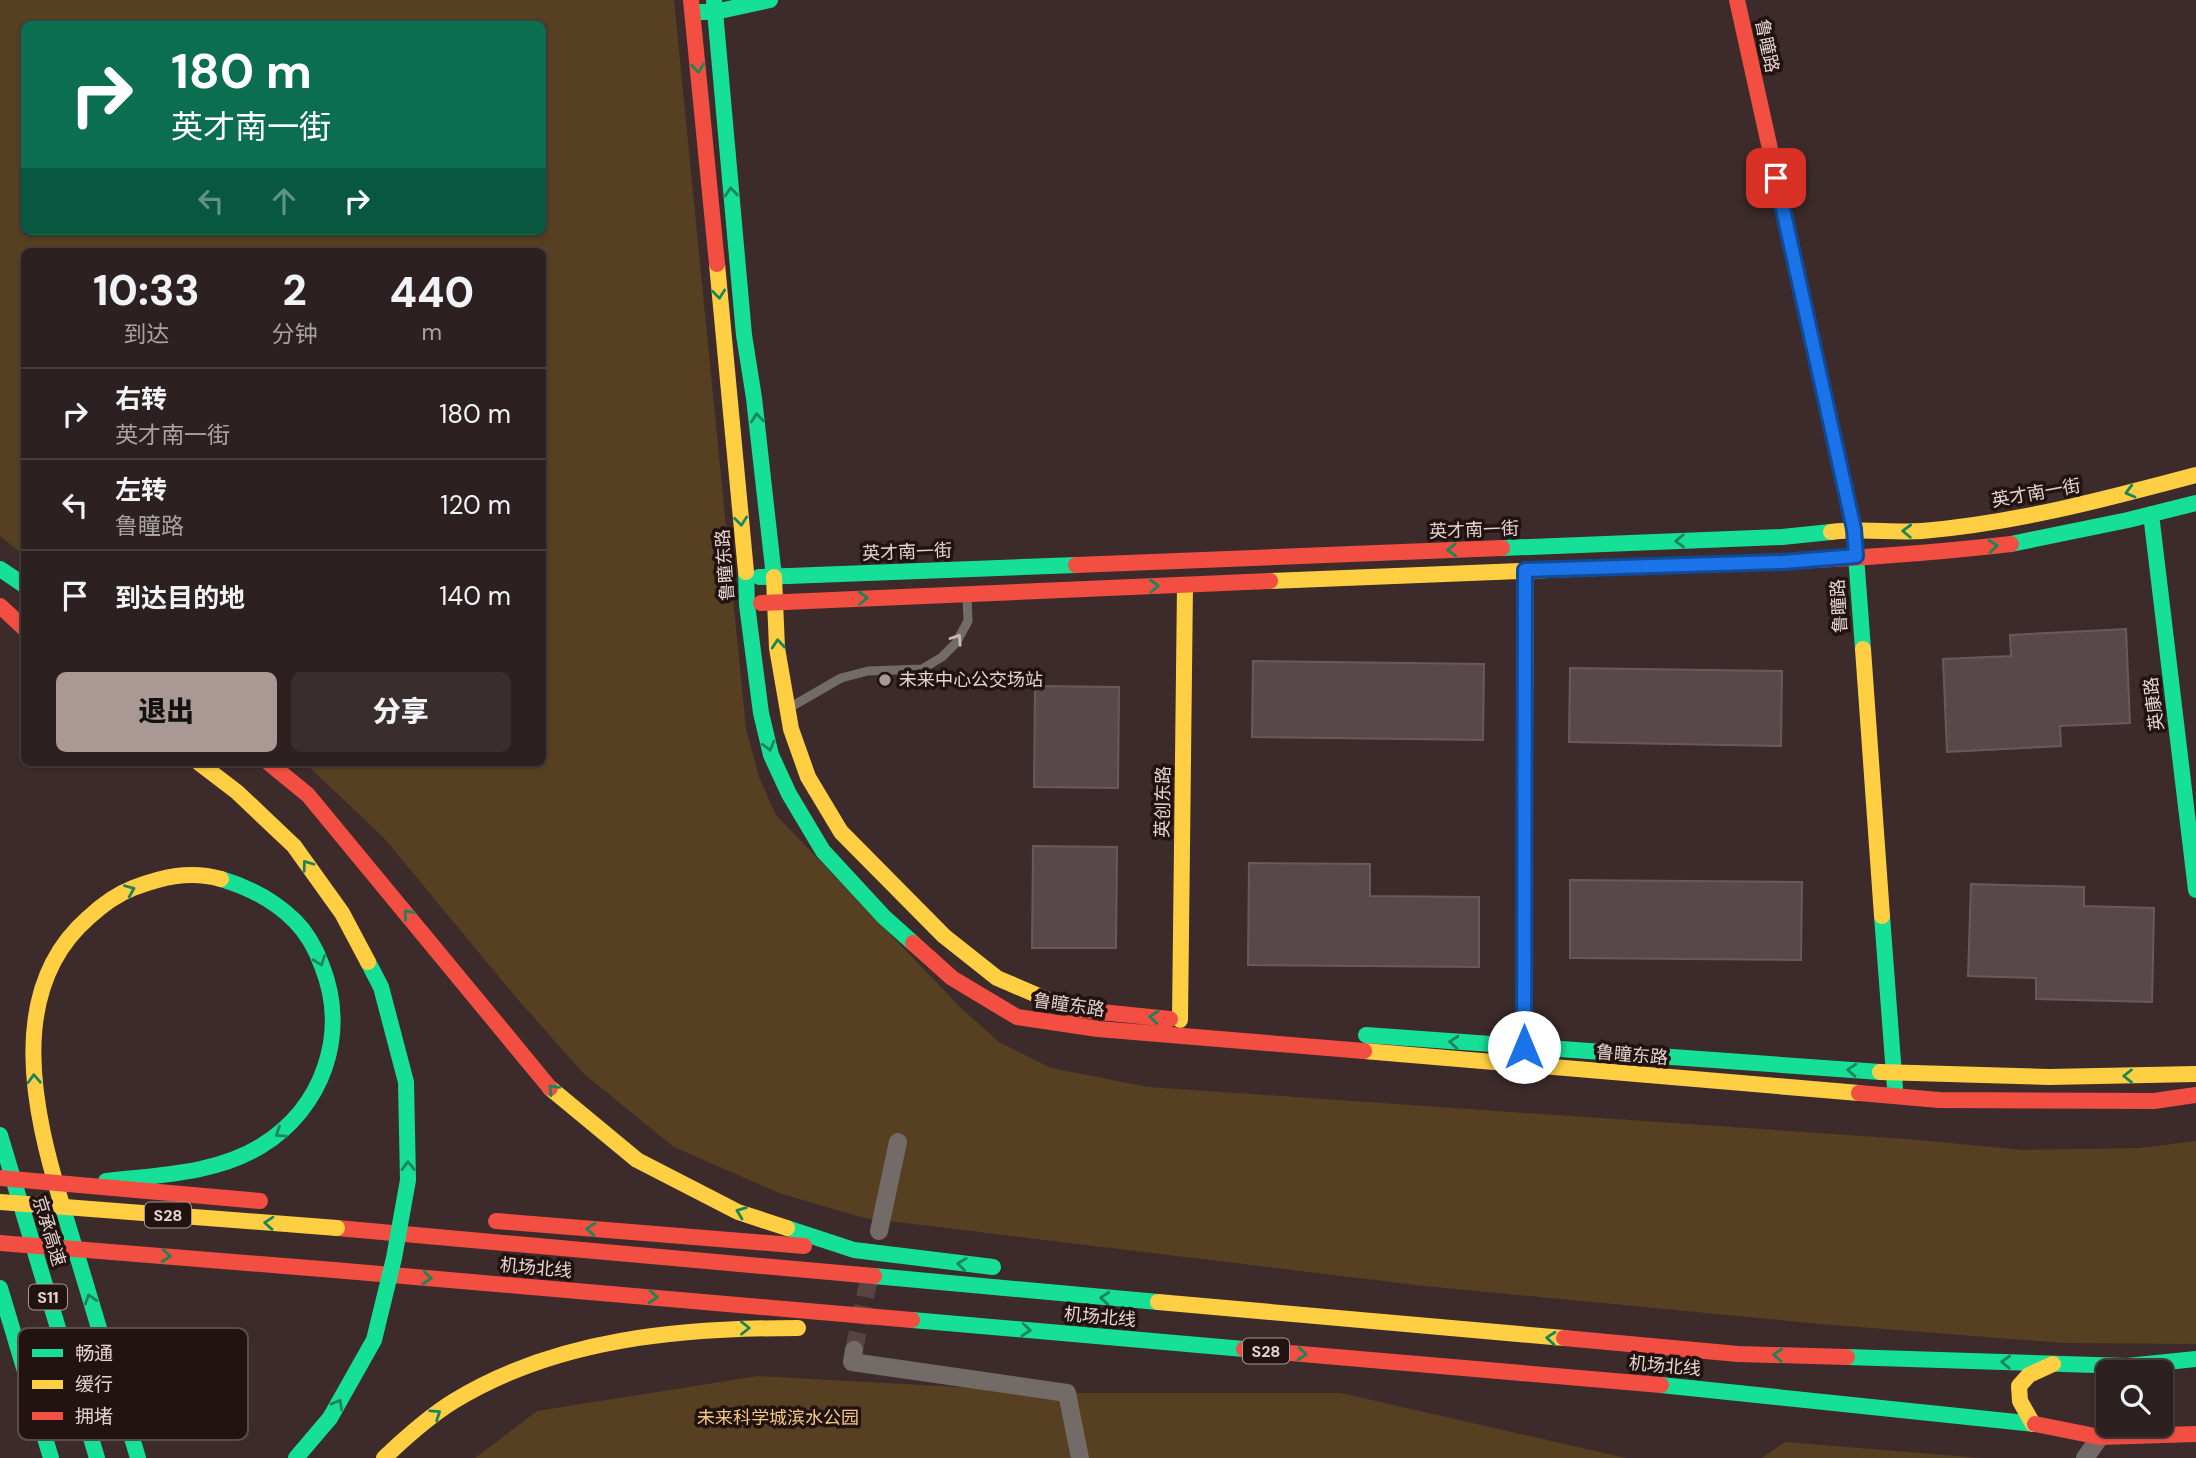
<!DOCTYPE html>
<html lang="zh">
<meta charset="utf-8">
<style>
body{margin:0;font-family:"DM Sans","Noto Sans SC",sans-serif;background:#392d2d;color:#f1f3f6;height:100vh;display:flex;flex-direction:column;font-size:26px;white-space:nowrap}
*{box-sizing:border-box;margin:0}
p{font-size:23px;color:#a7a3a5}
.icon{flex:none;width:38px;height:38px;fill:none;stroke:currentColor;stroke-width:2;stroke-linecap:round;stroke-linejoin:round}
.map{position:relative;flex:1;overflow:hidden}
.side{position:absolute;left:21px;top:248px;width:525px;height:518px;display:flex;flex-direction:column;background:#2d2020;border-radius:10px;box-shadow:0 2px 5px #0004,0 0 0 2px #483e3e}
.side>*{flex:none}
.hud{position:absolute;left:21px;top:21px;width:525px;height:214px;border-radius:10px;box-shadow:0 2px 5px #0004,0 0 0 2px #483e3e;background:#0b6e4f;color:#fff;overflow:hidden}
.tools{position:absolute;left:2096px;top:1360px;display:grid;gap:14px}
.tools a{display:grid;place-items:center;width:77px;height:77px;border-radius:10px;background:#2d2020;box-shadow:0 2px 5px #0004,0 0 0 2px #483e3e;font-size:35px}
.pin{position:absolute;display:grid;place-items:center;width:60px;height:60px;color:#fff;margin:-30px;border-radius:14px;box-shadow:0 4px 10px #0006}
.me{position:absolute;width:77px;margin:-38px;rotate:0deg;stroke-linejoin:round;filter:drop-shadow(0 0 5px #0008)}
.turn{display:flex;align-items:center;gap:24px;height:147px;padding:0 35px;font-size:32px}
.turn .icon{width:91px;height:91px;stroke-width:2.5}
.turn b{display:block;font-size:49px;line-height:60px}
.lanes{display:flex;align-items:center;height:66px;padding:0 35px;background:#0003;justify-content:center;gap:35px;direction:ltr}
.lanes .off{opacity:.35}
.eta{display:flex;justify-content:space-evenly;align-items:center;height:119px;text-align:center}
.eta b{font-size:42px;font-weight:800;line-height:49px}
.button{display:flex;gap:14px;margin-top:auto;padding:14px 35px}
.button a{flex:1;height:80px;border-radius:10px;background:#aa9895;color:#111;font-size:28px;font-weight:800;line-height:80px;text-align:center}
.button a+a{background:#392d2d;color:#f1f3f6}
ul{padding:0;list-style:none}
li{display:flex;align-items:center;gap:21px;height:91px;padding:0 35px;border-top:2px solid #483e3e}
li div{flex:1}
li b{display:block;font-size:26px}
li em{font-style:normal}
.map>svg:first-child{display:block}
.green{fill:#564021;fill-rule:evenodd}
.building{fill:#59484a;stroke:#685a5b;stroke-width:2}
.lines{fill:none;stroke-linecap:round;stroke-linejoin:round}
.street-tunnel{stroke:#564443;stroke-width:18;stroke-dasharray:18 9;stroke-linecap:butt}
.lane{stroke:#736b67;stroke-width:9}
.street{stroke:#736b67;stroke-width:18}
.fast{stroke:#16e098;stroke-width:16}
.slow{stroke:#ffcf43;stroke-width:16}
.jam{stroke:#f24e42;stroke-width:16}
.fast-bridge{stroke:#16e098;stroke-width:16}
.slow-bridge{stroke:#ffcf43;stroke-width:16}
.jam-bridge{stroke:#f24e42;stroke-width:16}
.oneway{stroke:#1a845b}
.oneway2{stroke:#c9b8b5}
.route-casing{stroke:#114b97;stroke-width:18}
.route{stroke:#1a73e8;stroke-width:12}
.poi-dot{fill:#aa9895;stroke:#201311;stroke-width:2.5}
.labels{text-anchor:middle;stroke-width:7;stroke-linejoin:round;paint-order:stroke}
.shield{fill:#201311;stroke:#ab9996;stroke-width:2}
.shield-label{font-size:16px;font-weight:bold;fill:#e6d2cf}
.street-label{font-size:18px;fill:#e6d2cf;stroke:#201311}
.poi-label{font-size:18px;fill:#e6d2cf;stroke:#201311;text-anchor:start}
.park-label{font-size:18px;fill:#f4c684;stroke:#201311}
.key{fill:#201311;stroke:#5b4c4a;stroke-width:2}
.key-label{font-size:19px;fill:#e6d2cf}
</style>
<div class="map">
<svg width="2196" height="1458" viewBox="0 0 2196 1458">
<rect width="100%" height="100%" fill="#3c2b2a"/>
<path class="green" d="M0 0H674L746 729 759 777 776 815 960 1007 999 1042 1051 1068 1148 1087 1907 1139 2023 1150 2141 1148 2196 1141V1344L2064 1343 1821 1324 1424 1286 864 1218 779 1193 674 1147 584 1074 514 995 384 838 305 763H542V252H24V555L0 536ZM24 24H542V231H24Z
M758 1376 1067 1393H1341L1626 1458H475L537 1411Z
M1785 1442 1982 1458H1762Z"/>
<path class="building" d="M2126 629 2130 723 2060 726 2061 746 1947 752 1943 659 2011 656 2010 635Z
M1253 661 1484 664 1483 740 1252 737Z
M1570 668 1782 671 1781 746 1569 742Z
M1035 686 1119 687 1118 788 1034 787Z
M1033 846 1117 847 1116 948H1032Z
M1249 863 1370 864V896L1479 897V967L1248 965Z
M1570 880 1802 882 1801 960 1570 958Z
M1971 884 2084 887V906L2154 908 2152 1002 2036 999V978L1968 976Z"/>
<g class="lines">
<path class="street-tunnel" d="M854 1350 871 1269"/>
<path class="lane" d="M789 708 841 678 868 671 922 669 942 657 956 643 968 621 967 597"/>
<path class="street" d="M879 1231 898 1142
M854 1350 852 1362 1067 1393 1080 1458
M2085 1458 2100 1437"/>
<path class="fast" d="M714 0 744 335 754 398 774 577
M698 12H715L770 0
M1823 388 1854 529 1863 649
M2151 514 2196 890
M2011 544 2128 520 2196 503
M1502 548 1782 537 1831 532
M0 569 24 585
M746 572 747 605 761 713 771 755 789 794 823 851 884 917 913 943
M759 577 1076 565
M1882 916 1895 1088
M1366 1035 1880 1072
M1524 1047 1525 735
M0 1135 97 1458
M106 1181C157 1175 216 1174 261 1146 323 1108 349 1034 322 966 316 949 308 934 295 921 275 901 248 887 221 879
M62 1205 138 1458
M787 1228 854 1250 993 1267
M874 1276 1158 1302
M0 1288 51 1458
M912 1320 1244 1349
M1847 1357 2127 1366 2196 1359
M1661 1385 2035 1424"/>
<path class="slow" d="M717 264 746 572
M1831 532C1862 528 1892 533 1922 531 2016 523 2106 499 2196 475
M774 577 777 648 791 729 808 777 841 832 944 936 997 978 1046 999
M1270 581 1622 567
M1863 649 1882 916
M1525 735 1526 570
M1180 1020 1185 585
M1364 1051 1859 1093
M1880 1072 2049 1077 2196 1074
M550 1088 637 1160 738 1212 787 1228
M62 1205C34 1113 5 991 88 918 102 905 115 895 133 888 162 877 190 870 221 879
M1158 1302 1564 1338
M2033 1424 2020 1401 2019 1386 2029 1375 2053 1364
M384 1458C406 1437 428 1417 454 1401 557 1338 681 1328 798 1328"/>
<path class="jam" d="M691 0 717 264
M1737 0 1823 388
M1076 565 1502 548
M1622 567C1752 564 1881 559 2011 544
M761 603 1270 581
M0 606 24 628
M269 763 308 795 550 1088
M913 943 952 978 1017 1017 1098 1029 1364 1051
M1046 999 1071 1009 1170 1019
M1859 1093 1939 1100 2154 1101 2196 1095
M496 1221 804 1246
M337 1228 874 1276
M334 1270 912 1320
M1564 1338 1738 1354 1847 1357
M1244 1349 1661 1385
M2035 1424 2100 1437 2196 1434"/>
<path class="fast-bridge" d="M296 1458 330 1418 374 1340 394 1258 408 1180 406 1082 381 987 368 962"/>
<path class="slow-bridge" d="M199 763 237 792 294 846 342 913 368 962
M0 1202 337 1228"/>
<path class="jam-bridge" d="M0 1178 260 1201
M0 1243 334 1270"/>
</g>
<defs><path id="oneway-chevron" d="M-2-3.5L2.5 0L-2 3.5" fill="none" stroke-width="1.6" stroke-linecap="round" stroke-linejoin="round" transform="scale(1.75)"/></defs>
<g class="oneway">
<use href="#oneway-chevron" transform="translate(698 68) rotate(84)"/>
<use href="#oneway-chevron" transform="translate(731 192) rotate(-95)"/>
<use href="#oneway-chevron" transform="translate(719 294) rotate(84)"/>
<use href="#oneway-chevron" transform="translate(757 418) rotate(-96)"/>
<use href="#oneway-chevron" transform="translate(2130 492) rotate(165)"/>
<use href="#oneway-chevron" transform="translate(741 521) rotate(84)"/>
<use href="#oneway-chevron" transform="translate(1907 531) rotate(-178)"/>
<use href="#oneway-chevron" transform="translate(1680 541) rotate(178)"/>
<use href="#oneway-chevron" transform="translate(1993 546) rotate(-6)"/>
<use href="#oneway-chevron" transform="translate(1452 550) rotate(178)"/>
<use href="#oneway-chevron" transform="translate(1154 586) rotate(-2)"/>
<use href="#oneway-chevron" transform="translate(863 598) rotate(-2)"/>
<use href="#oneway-chevron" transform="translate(778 644) rotate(-95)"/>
<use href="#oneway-chevron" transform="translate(769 746) rotate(75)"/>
<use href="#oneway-chevron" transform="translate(307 865) rotate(-126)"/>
<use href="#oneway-chevron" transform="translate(130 890) rotate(-23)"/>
<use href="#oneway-chevron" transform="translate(408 914) rotate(-130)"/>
<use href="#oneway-chevron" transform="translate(320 961) rotate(70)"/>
<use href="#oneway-chevron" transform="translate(1154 1017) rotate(-174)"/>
<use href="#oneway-chevron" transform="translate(1454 1042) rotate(-175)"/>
<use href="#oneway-chevron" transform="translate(1852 1070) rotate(-176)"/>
<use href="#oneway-chevron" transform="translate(2128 1076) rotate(180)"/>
<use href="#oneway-chevron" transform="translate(34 1079) rotate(-93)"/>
<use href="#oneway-chevron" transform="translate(553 1089) rotate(-133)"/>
<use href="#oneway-chevron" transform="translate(280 1133) rotate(146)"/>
<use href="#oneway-chevron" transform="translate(408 1166) rotate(-91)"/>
<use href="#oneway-chevron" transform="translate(741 1212) rotate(-159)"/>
<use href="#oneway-chevron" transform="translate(269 1223) rotate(-176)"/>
<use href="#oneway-chevron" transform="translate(591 1229) rotate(-175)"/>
<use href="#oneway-chevron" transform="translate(166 1256) rotate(5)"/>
<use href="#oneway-chevron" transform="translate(962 1264) rotate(-173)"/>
<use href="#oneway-chevron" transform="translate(427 1278) rotate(5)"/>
<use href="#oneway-chevron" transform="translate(653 1297) rotate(5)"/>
<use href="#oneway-chevron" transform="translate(1105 1298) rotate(-175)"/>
<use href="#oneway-chevron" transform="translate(90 1299) rotate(-107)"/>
<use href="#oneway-chevron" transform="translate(745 1328)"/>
<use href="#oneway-chevron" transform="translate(1026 1330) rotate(5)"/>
<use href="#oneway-chevron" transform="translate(1551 1338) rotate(-175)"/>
<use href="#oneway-chevron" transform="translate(1302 1354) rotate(5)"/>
<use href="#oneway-chevron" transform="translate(1778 1355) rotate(-178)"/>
<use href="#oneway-chevron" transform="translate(2006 1362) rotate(-178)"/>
<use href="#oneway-chevron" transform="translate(338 1404) rotate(-61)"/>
<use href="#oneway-chevron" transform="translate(436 1414) rotate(-34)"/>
</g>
<use class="oneway2" href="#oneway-chevron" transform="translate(957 639) rotate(-56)"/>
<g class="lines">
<g class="route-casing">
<path id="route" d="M1524 1047 1525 570 1783 562 1856 556 1854 529 1776 178"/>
</g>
<use href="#route" class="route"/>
</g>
<circle class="poi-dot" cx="885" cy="680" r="7"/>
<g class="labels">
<g class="shield">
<rect x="145" y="1202.5" width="46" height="25" rx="5"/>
<rect x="29" y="1284.5" width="38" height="25" rx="5"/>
<rect x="1243" y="1338.5" width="46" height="25" rx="5"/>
</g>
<g class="shield-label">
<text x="168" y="1221">S28</text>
<text x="48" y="1303">S11</text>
<text x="1266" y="1357">S28</text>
</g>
<g class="street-label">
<text transform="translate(1767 46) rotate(78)" y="6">鲁瞳路</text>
<text transform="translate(2036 493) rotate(-10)" y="6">英才南一街</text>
<text transform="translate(1474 530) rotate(-2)" y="6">英才南一街</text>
<text transform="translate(907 552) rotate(-2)" y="6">英才南一街</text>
<text transform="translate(725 565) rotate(-94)" y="6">鲁瞳东路</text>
<text transform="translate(1839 606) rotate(-93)" y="6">鲁瞳路</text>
<text transform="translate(2154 704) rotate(-97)" y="6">英康路</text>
<text transform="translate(1163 802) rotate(-89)" y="6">英创东路</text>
<text transform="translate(1069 1005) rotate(8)" y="6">鲁瞳东路</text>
<text transform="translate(1632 1055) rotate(5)" y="6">鲁瞳东路</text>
<text transform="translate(49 1231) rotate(73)" y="6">京承高速</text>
<text transform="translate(536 1268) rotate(5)" y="6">机场北线</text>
<text transform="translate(1100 1317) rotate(5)" y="6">机场北线</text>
<text transform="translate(1665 1366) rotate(5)" y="6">机场北线</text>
</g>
<g class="poi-label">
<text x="899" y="686">未来中心公交场站</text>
</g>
<g class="park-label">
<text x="778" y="1424">未来科学城滨水公园</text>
</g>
</g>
<rect x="18" y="1328" width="230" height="112" rx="10" class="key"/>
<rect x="32" y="1349" width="31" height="8" fill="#16e098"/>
<rect x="32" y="1380" width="31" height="9" fill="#ffcf43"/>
<rect x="32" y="1412" width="31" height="8" fill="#f24e42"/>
<g class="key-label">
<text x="75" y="1360">畅通</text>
<text x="75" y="1391">缓行</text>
<text x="75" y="1423">拥堵</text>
</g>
</svg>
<div class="tools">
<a><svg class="icon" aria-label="search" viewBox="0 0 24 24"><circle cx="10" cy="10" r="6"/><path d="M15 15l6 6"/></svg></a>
</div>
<div class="pin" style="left:1776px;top:178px;background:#d93025"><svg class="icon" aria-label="arrive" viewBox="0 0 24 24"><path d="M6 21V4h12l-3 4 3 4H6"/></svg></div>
<svg class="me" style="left:1524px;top:1047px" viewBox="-20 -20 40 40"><circle r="19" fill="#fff"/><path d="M0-13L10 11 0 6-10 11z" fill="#1a73e8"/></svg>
<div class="hud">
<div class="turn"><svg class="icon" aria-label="right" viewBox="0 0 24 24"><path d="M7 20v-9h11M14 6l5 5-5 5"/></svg><div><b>180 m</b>英才南一街</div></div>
<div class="lanes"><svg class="icon off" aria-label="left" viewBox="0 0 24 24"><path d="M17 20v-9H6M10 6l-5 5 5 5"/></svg><svg class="icon off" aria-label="ahead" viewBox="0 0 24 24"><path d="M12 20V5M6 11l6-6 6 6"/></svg><svg class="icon" aria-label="right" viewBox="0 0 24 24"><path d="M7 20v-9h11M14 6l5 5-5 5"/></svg></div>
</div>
<section class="side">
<div class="eta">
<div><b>10:33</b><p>到达</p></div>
<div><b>2</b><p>分钟</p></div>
<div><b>440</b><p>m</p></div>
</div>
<ul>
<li><svg class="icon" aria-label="right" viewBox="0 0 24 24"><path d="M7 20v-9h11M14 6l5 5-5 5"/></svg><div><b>右转</b><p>英才南一街</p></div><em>180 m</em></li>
<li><svg class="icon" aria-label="left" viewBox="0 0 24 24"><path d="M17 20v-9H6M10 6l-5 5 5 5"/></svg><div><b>左转</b><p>鲁瞳路</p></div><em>120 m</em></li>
<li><svg class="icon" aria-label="arrive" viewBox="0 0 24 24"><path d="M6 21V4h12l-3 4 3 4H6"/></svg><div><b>到达目的地</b></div><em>140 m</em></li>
</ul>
<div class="button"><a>退出</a><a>分享</a></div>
</section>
</div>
